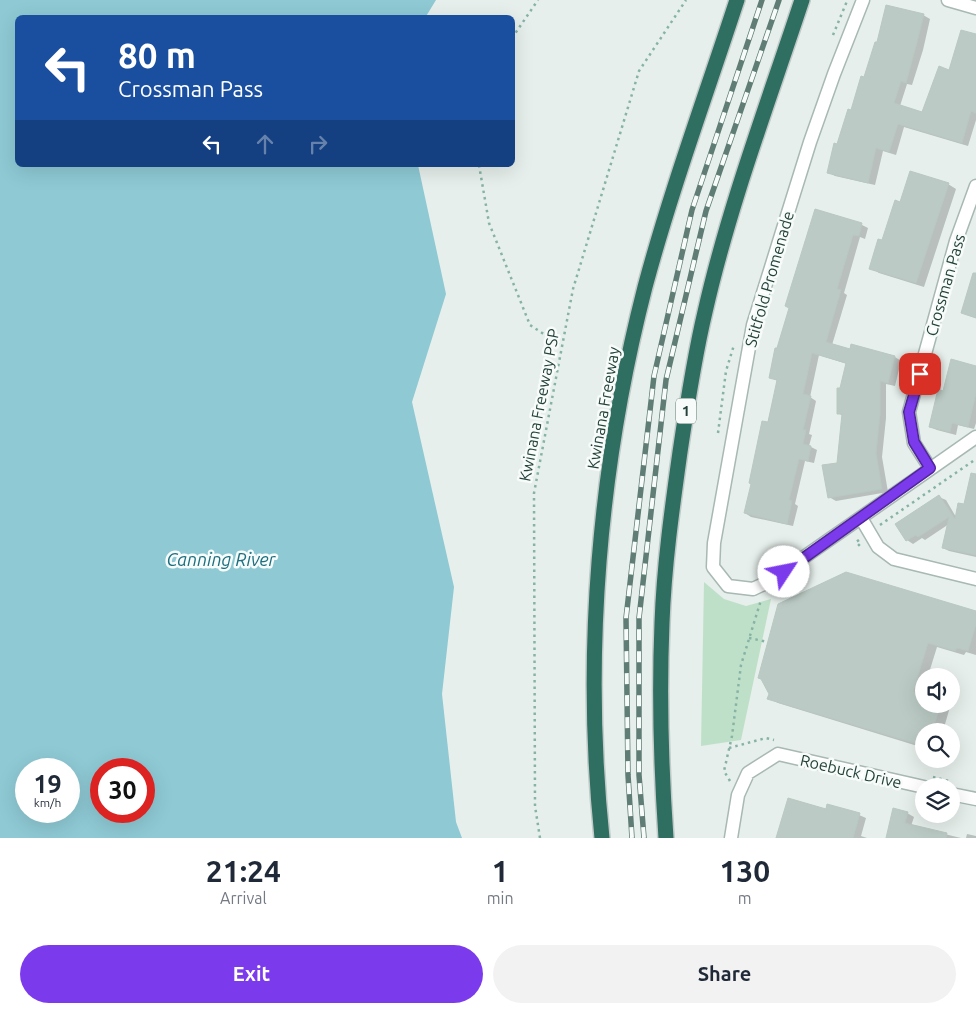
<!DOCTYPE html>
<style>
body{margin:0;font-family:Ubuntu,sans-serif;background:#f2f2f3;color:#1f2937;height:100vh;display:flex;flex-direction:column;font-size:19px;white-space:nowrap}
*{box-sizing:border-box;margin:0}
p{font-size:16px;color:#747a83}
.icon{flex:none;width:28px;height:28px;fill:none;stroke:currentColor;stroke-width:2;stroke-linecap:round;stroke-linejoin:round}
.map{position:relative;height:838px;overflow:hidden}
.sheet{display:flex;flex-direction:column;background:#fff;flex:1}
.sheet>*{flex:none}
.top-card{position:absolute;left:15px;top:15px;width:500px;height:152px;border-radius:8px;box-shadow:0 5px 20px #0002;background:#1a4fa0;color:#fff;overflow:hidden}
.buttons{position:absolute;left:915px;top:668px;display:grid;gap:10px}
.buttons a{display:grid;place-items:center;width:45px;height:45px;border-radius:50%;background:#fff;box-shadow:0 5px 20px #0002;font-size:25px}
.speed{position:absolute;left:15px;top:758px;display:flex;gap:10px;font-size:25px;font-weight:700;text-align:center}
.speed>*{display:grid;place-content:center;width:65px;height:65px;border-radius:50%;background:#fff;box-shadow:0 5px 20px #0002;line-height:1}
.speed small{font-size:12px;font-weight:400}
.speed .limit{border:8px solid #d22;background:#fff;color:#111}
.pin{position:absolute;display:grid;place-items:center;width:42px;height:42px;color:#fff;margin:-21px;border-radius:10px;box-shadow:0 2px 8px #0006}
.me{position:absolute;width:55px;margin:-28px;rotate:56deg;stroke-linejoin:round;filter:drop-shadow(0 0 4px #0008)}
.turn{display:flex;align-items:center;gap:18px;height:105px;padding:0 20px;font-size:22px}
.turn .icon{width:65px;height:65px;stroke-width:2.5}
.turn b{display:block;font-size:35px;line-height:42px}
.lanes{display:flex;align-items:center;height:48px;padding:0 20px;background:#0003;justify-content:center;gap:25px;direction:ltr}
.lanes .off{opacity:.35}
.eta{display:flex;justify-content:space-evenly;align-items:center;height:85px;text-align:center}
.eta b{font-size:30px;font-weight:600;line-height:35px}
.primary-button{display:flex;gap:10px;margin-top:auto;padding:10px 20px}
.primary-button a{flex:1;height:58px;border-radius:30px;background:#7c3aed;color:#fff;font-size:20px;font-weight:600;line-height:58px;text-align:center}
.primary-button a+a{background:#f2f2f3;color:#1f2937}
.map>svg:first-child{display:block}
.green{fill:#bfe0c8}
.water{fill:#8ec9d4;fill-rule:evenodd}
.shadow{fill:#0003}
.building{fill:#bbcac4;stroke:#b8c9c2}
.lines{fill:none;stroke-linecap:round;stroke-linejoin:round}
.minor-casing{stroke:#a8b8b2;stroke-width:15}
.motorway-casing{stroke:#c2cac8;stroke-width:18}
.path{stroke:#86b3a5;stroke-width:2.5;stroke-dasharray:2.5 4;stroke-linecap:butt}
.minor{stroke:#fff;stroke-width:12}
.motorway{stroke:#2f6f62;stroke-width:15}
.rail-casing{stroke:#5f7d75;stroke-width:5.5}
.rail{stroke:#f7fbf9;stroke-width:4;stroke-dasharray:11;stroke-linecap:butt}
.route-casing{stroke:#51269a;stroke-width:12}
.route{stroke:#7c3aed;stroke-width:9}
.labels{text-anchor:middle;stroke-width:5;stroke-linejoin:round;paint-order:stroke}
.shield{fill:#f7fbf9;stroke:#637a73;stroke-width:1}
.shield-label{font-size:15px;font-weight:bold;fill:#24423a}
.street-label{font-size:16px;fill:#24423a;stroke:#f7fbf9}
.water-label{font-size:18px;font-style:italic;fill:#1c6f80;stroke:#f7fbf9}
</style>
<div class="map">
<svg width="976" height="838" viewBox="0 0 976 838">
<rect width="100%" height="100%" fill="#e6efeb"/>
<path class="green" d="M704 582 724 599 746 606 771 599 741 740 701 746Z"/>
<path class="water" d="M0 0H436L425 18H18V165H418L446 294 412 402 454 587 442 694 456 822 462 838H0ZM26 769H69V811H26ZM101 769H144V811H101Z"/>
<path class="shadow" d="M923 15 930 19 923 50 912 85 907 84 900 106 923 113 949 72 976 36V120L968 146 904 127 896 155 883 151 875 185 835 176 828 172 865 78Z
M948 184 956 189 924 287 879 273 871 268 901 203Z
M816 211 862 225 868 228 865 239 860 237 844 293 847 295 832 345 851 350 852 346 895 357 901 361 895 386 886 384V418L882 457 888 492 836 501 829 497 838 464 843 416 838 413 841 389 847 364 819 355 810 397 816 401 809 434 812 435 809 446 817 450 814 463 805 461 795 504 798 506 793 526 751 517 745 513 778 381 770 377 791 308Z
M976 367V423L974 429 958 425 956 435 937 430 930 427 944 392Z
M976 477V557L949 551 943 548 949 524 925 540 922 538 913 544 907 540 939 497 946 500 956 517 965 505Z
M976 612V655L966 652 964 655 937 647 928 676H924L922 696 924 704H944L950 707 943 731H924V748L778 703 769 698Z
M827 811 859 815 866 818 861 836 867 838H778Z
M907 813 914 817 911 826 961 838H888Z
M967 834 976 836V838H966Z"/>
<path class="building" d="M886 5 924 14 916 46 906 83 901 81 894 103 922 112 939 66 949 70 961 30 976 34V113L971 111 962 143 898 124 889 152 876 148 868 183 827 173 834 143 837 144 848 109 851 110 861 76 864 77 875 42H877Z
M910 171 949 183 916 283 869 269 878 239 882 240 895 200 900 202Z
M815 209 862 223 859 236 853 235 837 289 841 290 826 342 850 349 851 344 895 356 888 383 880 381V414L876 453 882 489 828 498 822 465 837 463 842 414H837V388H840L846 363 812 353 803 394 811 396 803 430H806L803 444 811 446 808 461 799 459 789 500 792 501 787 524 744 513 751 484 749 483 762 421 768 422 777 380 769 378 775 348H777L789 308 785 306Z
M973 273H976V318L961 313Z
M951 359 976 366V393L968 427 952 423 950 432 929 427 938 389 943 391Z
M971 473 976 474V555L942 548 949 517 918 537 916 535 906 541 895 524 939 495 955 519 958 503 964 504Z
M846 572 976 611V624L968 651 957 648 955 651 928 643 913 692 924 695V704H941L932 731H924V746L767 699 769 694 761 679 758 678 778 604Z
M788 798 826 809 827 804 860 813 853 838H776Z
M893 808 908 812 905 823 947 833 946 838H886Z"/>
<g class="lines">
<g class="minor-casing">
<path id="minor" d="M863 0 834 74 810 142 753 325 714 543 713 567 728 586 753 589 770 581 976 437
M948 0 976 8
M930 468 914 443 909 412 956 241 976 186
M861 518 878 547 894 559 976 579
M951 794 976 799
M731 838 738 795 748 773 778 754 924 787"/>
</g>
<g class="motorway-casing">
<path id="motorway" d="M602 838C583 654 599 466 645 287 671 190 706 95 737 0
M666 838C661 766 659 695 662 623 664 566 672 509 680 452 687 405 694 358 705 312 729 206 768 103 802 0"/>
</g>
<path class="path" d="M833 35 847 1
M512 38 538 0
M479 165 489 223 530 325 562 346
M718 433 726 371 734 345
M880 525 976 459
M859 540 856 542 862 548
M749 638 768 642
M729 748 766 738 774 740
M933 777 949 781
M730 781 724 771 732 736 741 665 761 600
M540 838 535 806 534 493 573 289 639 71 686 0"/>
<use href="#minor" class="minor"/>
<use href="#motorway" class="motorway"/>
<g class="rail-casing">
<path id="rail" d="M632 838 628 775 626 618 654 376 692 210 762 0
M644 838 639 775V618L666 380 706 211 779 0"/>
</g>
<use href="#rail" class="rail"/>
</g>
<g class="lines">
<g class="route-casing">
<path id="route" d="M784 572 930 468 914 442 909 412 920 374"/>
</g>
<use href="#route" class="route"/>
</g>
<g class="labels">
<rect class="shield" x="676" y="398.5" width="20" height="25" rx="4"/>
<g class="shield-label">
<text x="686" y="416">1</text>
</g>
<g class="street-label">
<text transform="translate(769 279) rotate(-74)" y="6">Stitfold Promenade</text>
<text transform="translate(945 285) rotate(-74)" y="6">Crossman Pass</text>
<text transform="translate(539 405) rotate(-79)" y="6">Kwinana Freeway PSP</text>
<text transform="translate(603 408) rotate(-80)" y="6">Kwinana Freeway</text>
<text transform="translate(851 771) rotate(13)" y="6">Roebuck Drive</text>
</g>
<g class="water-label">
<text x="221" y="566">Canning River</text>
</g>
</g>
</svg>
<div class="buttons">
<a><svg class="icon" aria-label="sound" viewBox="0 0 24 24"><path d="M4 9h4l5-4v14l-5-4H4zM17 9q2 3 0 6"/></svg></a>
<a><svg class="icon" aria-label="search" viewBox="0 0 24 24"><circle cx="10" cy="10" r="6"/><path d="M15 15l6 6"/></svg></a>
<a><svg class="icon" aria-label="layers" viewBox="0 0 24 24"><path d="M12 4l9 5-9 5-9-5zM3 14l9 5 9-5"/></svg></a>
</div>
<div class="speed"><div>19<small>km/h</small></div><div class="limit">30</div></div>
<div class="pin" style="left:920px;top:374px;background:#d93025"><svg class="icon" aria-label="arrive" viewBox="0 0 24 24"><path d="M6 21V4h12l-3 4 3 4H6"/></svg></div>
<svg class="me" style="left:784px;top:572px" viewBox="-20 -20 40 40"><circle r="19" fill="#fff"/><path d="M0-13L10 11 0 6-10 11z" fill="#7c3aed"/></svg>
<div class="top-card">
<div class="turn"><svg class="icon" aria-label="left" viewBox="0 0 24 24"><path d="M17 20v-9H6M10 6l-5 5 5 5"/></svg><div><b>80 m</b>Crossman Pass</div></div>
<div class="lanes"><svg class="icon" aria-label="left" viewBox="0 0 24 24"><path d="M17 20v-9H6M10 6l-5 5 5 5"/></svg><svg class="icon off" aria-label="ahead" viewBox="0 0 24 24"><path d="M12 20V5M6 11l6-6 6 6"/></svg><svg class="icon off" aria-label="right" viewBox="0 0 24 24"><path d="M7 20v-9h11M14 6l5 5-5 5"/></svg></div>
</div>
</div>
<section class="sheet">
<div class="eta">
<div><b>21:24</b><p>Arrival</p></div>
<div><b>1</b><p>min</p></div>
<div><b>130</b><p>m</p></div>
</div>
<div class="primary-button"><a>Exit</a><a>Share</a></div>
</section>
